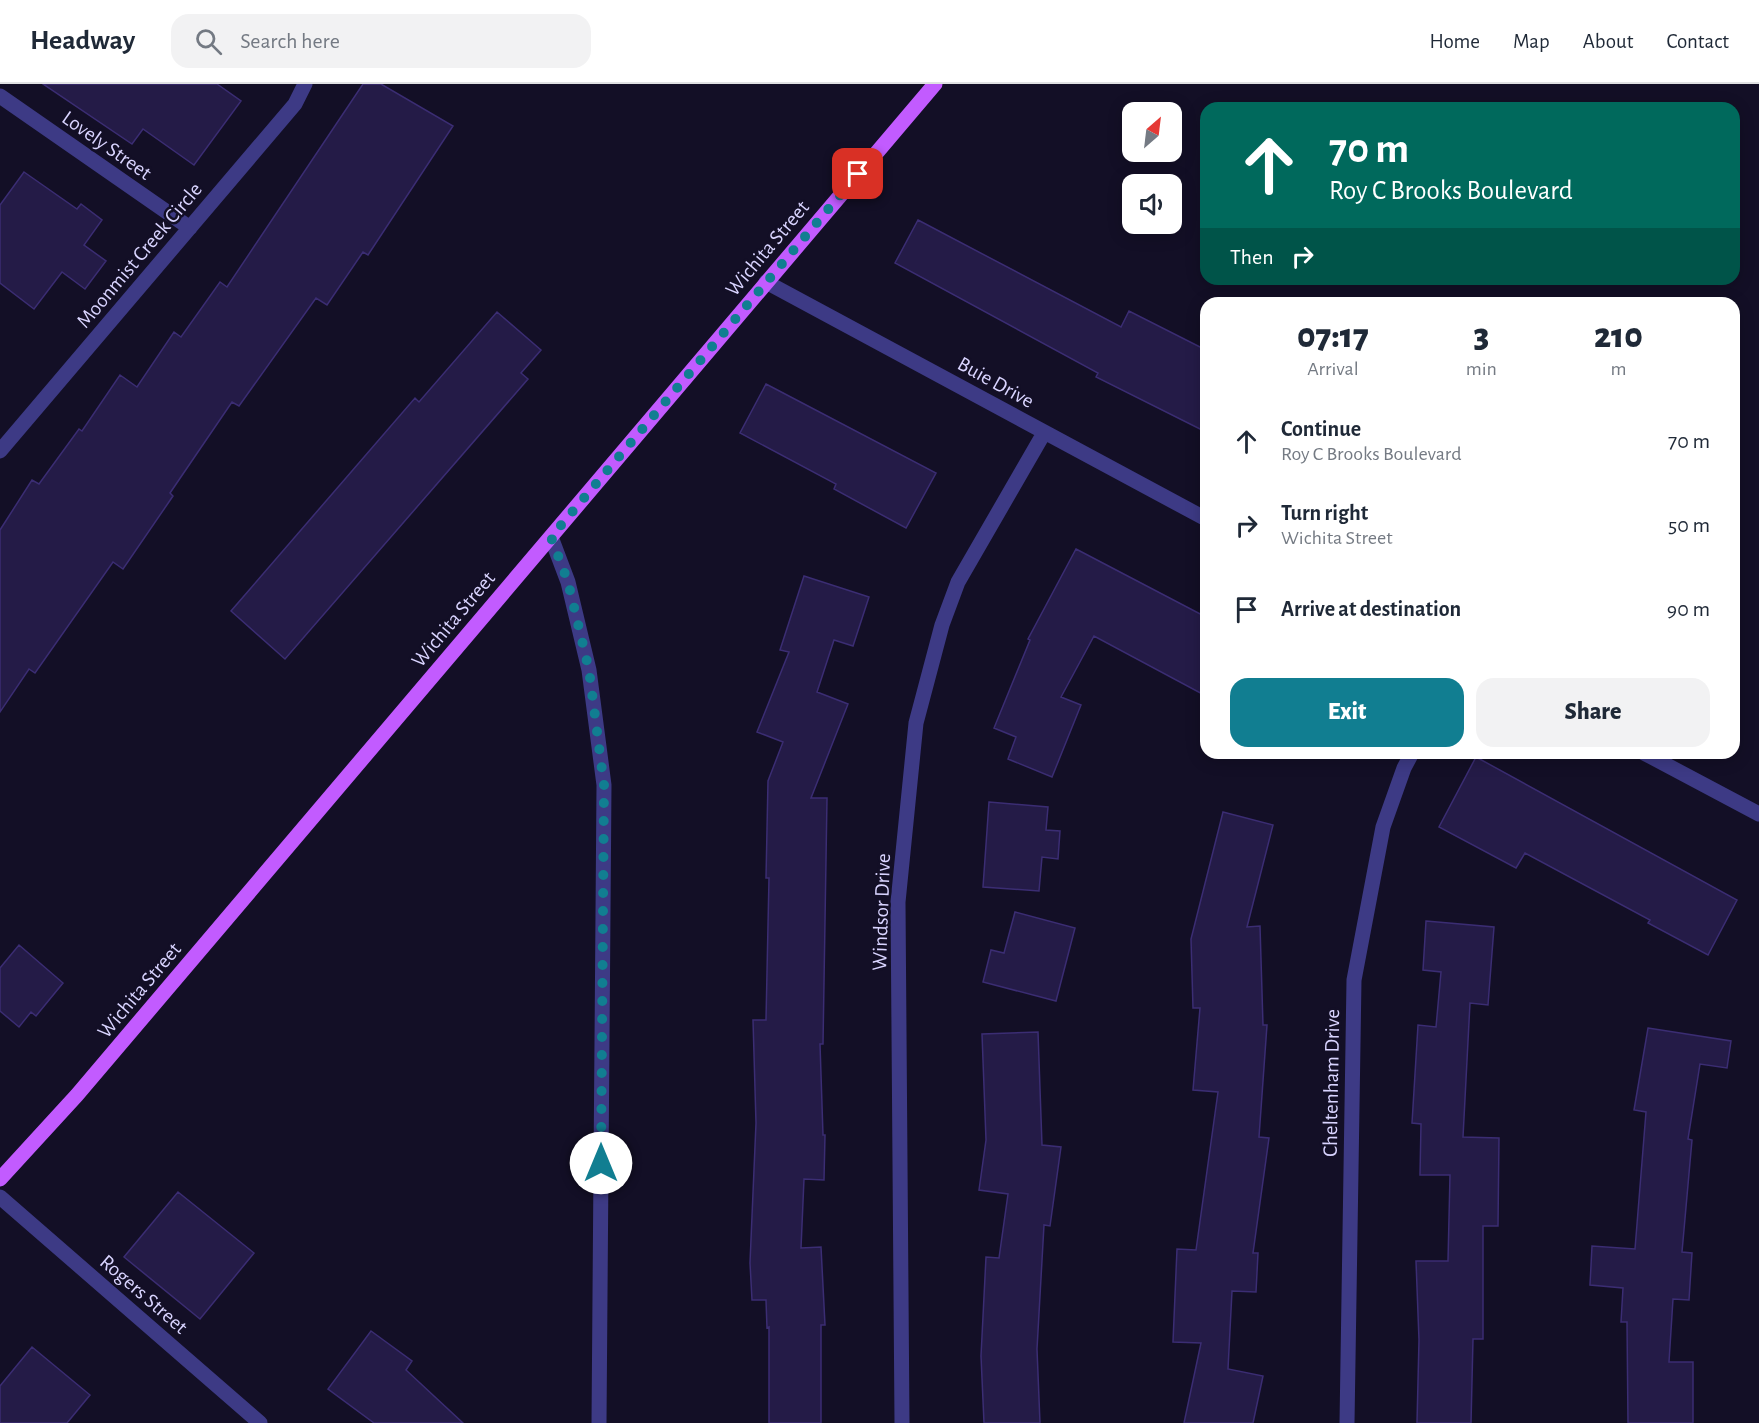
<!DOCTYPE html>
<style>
body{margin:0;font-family:"Alegreya Sans",sans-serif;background:#f2f2f3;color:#1f2937;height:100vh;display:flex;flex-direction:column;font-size:22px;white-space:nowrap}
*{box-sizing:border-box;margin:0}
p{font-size:20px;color:#747a83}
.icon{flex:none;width:33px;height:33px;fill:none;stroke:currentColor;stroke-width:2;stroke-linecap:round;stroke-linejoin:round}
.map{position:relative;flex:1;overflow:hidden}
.panel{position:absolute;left:1200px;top:213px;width:540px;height:462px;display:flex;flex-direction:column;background:#fff;border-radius:18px;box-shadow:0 3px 15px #0003}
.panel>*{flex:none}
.guide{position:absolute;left:1200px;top:18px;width:540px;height:183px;border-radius:18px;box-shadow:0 3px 15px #0003;background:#00695c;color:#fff;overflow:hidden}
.needle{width:39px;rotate:28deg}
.tools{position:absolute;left:1122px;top:18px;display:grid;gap:12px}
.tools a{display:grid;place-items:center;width:60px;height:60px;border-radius:12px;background:#fff;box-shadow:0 3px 15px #0003;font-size:30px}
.pin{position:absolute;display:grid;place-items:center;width:51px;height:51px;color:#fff;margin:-26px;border-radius:12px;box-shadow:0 3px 9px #0006}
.me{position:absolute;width:66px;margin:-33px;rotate:0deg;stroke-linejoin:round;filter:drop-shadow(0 0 4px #0008)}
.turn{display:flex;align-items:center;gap:21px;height:126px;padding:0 30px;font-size:27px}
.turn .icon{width:78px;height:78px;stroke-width:2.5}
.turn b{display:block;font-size:42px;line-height:51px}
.then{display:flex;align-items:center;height:57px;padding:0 30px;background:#0003;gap:12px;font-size:22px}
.eta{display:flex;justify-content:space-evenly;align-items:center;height:102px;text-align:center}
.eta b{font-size:36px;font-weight:800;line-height:42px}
.primary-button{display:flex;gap:12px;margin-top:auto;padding:12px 30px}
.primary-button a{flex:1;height:69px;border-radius:18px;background:#117e91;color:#fff;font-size:24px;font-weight:800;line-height:69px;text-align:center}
.primary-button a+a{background:#f2f2f3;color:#1f2937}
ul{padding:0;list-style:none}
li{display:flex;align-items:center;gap:18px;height:84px;padding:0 30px}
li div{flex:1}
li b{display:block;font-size:22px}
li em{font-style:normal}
header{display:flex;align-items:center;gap:36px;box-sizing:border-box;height:84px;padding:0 30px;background:#fff;border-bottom:2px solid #e0e1e3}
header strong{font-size:28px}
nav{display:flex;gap:33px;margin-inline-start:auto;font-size:21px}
.search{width:420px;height:54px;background:#f2f2f3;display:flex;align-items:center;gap:15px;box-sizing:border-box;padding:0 21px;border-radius:18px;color:#747a83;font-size:22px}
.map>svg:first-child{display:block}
.building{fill:#241b47;stroke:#3b2d73;stroke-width:1.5}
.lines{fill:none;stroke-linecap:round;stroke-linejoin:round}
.minor{stroke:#3d3a85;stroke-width:15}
.major{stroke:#c25bff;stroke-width:15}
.route{stroke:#117e91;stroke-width:10;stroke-dasharray:0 18}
.labels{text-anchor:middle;stroke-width:5;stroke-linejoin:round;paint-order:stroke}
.street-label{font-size:21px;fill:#d9d4ff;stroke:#130f26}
</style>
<header>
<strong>Headway</strong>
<div class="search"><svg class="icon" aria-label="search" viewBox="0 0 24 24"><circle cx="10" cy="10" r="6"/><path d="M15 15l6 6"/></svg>Search here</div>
<nav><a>Home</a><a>Map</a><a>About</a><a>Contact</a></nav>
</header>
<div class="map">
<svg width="1759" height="1339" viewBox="0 0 1759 1339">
<rect width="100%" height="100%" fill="#130f26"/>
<path class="building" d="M43 0H217L241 17 194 81 143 45 132 60Z
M363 0H381L453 42 368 171 363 168 327 221 316 214 239 322 232 318 170 409 173 412 123 485 113 478 35 589 29 585 0 628V446L32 396 39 400 79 345 82 347 120 291 137 303 174 248 181 253 220 198 227 203Z
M24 88 77 125 81 120 102 136 84 161 106 177 85 205 62 188 34 225 0 199V121Z
M918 136 1121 243 1129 227 1206 266V348L1096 293 1098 289 895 179Z
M497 228 541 266 521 289 528 295 285 575 231 527 415 314 419 318Z
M766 300 936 389 906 444 834 405 836 400 740 349Z
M1076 465 1206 533V612L1094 552 1061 613 1081 621 1052 693 1008 675 1016 653 994 644 1030 556 1028 555Z
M804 492 869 513 853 562 834 556 817 608 848 620 811 714H827L823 960H820L823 1051H825L824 1096 804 1095 801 1164 821 1163 825 1241H821V1339H769V1243L767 1244 766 1216H752L750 1179 756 1039 753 936H766L769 794H766L768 697 783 658 757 648 789 568 780 566Z
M1476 673 1737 816 1708 871 1648 839 1650 836 1525 769 1516 784 1439 743Z
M989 718 1048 723 1046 746 1060 747 1058 775 1042 773 1039 807 983 803Z
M1223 728 1273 741 1247 843 1260 842 1263 941H1267L1259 1053 1269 1054 1253 1169H1258L1256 1208 1232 1207 1228 1285 1263 1292 1253 1339H1184L1201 1259 1173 1258 1177 1165 1196 1166 1218 1008 1193 1006 1200 924H1193L1191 855Z
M1015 828 1075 844 1056 917 983 898 991 866 1004 869Z
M1426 837 1494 843 1488 921 1470 919 1463 1053 1499 1054 1498 1142H1483V1255H1473L1471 1339H1417L1419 1256 1416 1177H1448L1450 1091H1420L1421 1040 1412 1039 1418 941 1436 943 1441 888 1423 886Z
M19 861 63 899 36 932 31 928 19 943 0 927V884Z
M1648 944 1731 957 1727 984 1700 980 1688 1055 1692 1056 1682 1168 1692 1169 1689 1216 1673 1215 1669 1278H1693V1339H1628L1627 1238H1621L1623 1204 1590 1201 1592 1162 1635 1165 1646 1028 1634 1026Z
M1038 948 1042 1061 1061 1063 1050 1142 1044 1141 1037 1265 1040 1339H984L981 1272 986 1173 999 1174 1008 1110 979 1106 986 1056 982 950Z
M178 1108 254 1169 200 1235 124 1173Z
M371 1247 412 1277 406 1286 463 1339H374L328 1305Z
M32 1263 90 1311 67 1339H0V1302Z"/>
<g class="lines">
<path class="minor" d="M0 12 190 144
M766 198 1206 435
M0 367 295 20 305 0
M551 453 568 498 589 586 604 701 599 1339
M1644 669 1759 730
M0 1113 260 1339
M902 1339 898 818 916 639 942 541 958 498 1044 349
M1347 1339 1354 896 1383 743 1404 684 1412 669"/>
<path class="major" d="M0 1095 77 1011 935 0"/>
</g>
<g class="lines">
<path class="route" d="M601 1079 604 701 589 586 568 498 551 453 858 90"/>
</g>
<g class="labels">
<g class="street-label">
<text transform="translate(107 61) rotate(35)" y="7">Lovely Street</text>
<text transform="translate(767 164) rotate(-50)" y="7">Wichita Street</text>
<text transform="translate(139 171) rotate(-50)" y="7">Moonmist Creek Circle</text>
<text transform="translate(996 298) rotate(29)" y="7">Buie Drive</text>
<text transform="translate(453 535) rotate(-50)" y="7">Wichita Street</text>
<text transform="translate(881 828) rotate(-88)" y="7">Windsor Drive</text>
<text transform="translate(139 906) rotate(-50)" y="7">Wichita Street</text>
<text transform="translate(1331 999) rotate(-89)" y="7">Cheltenham Drive</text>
<text transform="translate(144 1210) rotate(41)" y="7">Rogers Street</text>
</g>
</g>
</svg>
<div class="tools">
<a><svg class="needle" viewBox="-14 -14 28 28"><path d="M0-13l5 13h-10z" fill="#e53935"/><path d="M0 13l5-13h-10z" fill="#747a83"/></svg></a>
<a><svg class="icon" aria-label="sound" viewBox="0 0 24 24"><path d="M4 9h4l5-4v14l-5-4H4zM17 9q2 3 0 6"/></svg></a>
</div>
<div class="pin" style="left:858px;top:90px;background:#d93025"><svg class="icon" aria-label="arrive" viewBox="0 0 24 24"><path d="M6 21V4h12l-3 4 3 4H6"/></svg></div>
<svg class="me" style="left:601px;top:1079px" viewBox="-20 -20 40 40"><circle r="19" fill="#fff"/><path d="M0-13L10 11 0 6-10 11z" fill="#117e91"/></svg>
<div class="guide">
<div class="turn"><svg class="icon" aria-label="ahead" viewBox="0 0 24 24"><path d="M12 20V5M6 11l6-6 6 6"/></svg><div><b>70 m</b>Roy C Brooks Boulevard</div></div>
<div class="then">Then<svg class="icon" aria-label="right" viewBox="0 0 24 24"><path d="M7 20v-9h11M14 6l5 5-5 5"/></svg></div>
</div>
<section class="panel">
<div class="eta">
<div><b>07:17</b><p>Arrival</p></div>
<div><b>3</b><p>min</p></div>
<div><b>210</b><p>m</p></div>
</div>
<ul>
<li><svg class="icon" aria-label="ahead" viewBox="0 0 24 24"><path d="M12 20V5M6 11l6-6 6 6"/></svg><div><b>Continue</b><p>Roy C Brooks Boulevard</p></div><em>70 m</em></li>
<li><svg class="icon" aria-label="right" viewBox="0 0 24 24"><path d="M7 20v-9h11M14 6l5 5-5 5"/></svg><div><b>Turn right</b><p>Wichita Street</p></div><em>50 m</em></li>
<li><svg class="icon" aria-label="arrive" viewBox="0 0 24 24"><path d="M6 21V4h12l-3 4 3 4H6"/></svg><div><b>Arrive at destination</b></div><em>90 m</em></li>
</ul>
<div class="primary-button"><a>Exit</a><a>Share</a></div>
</section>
</div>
